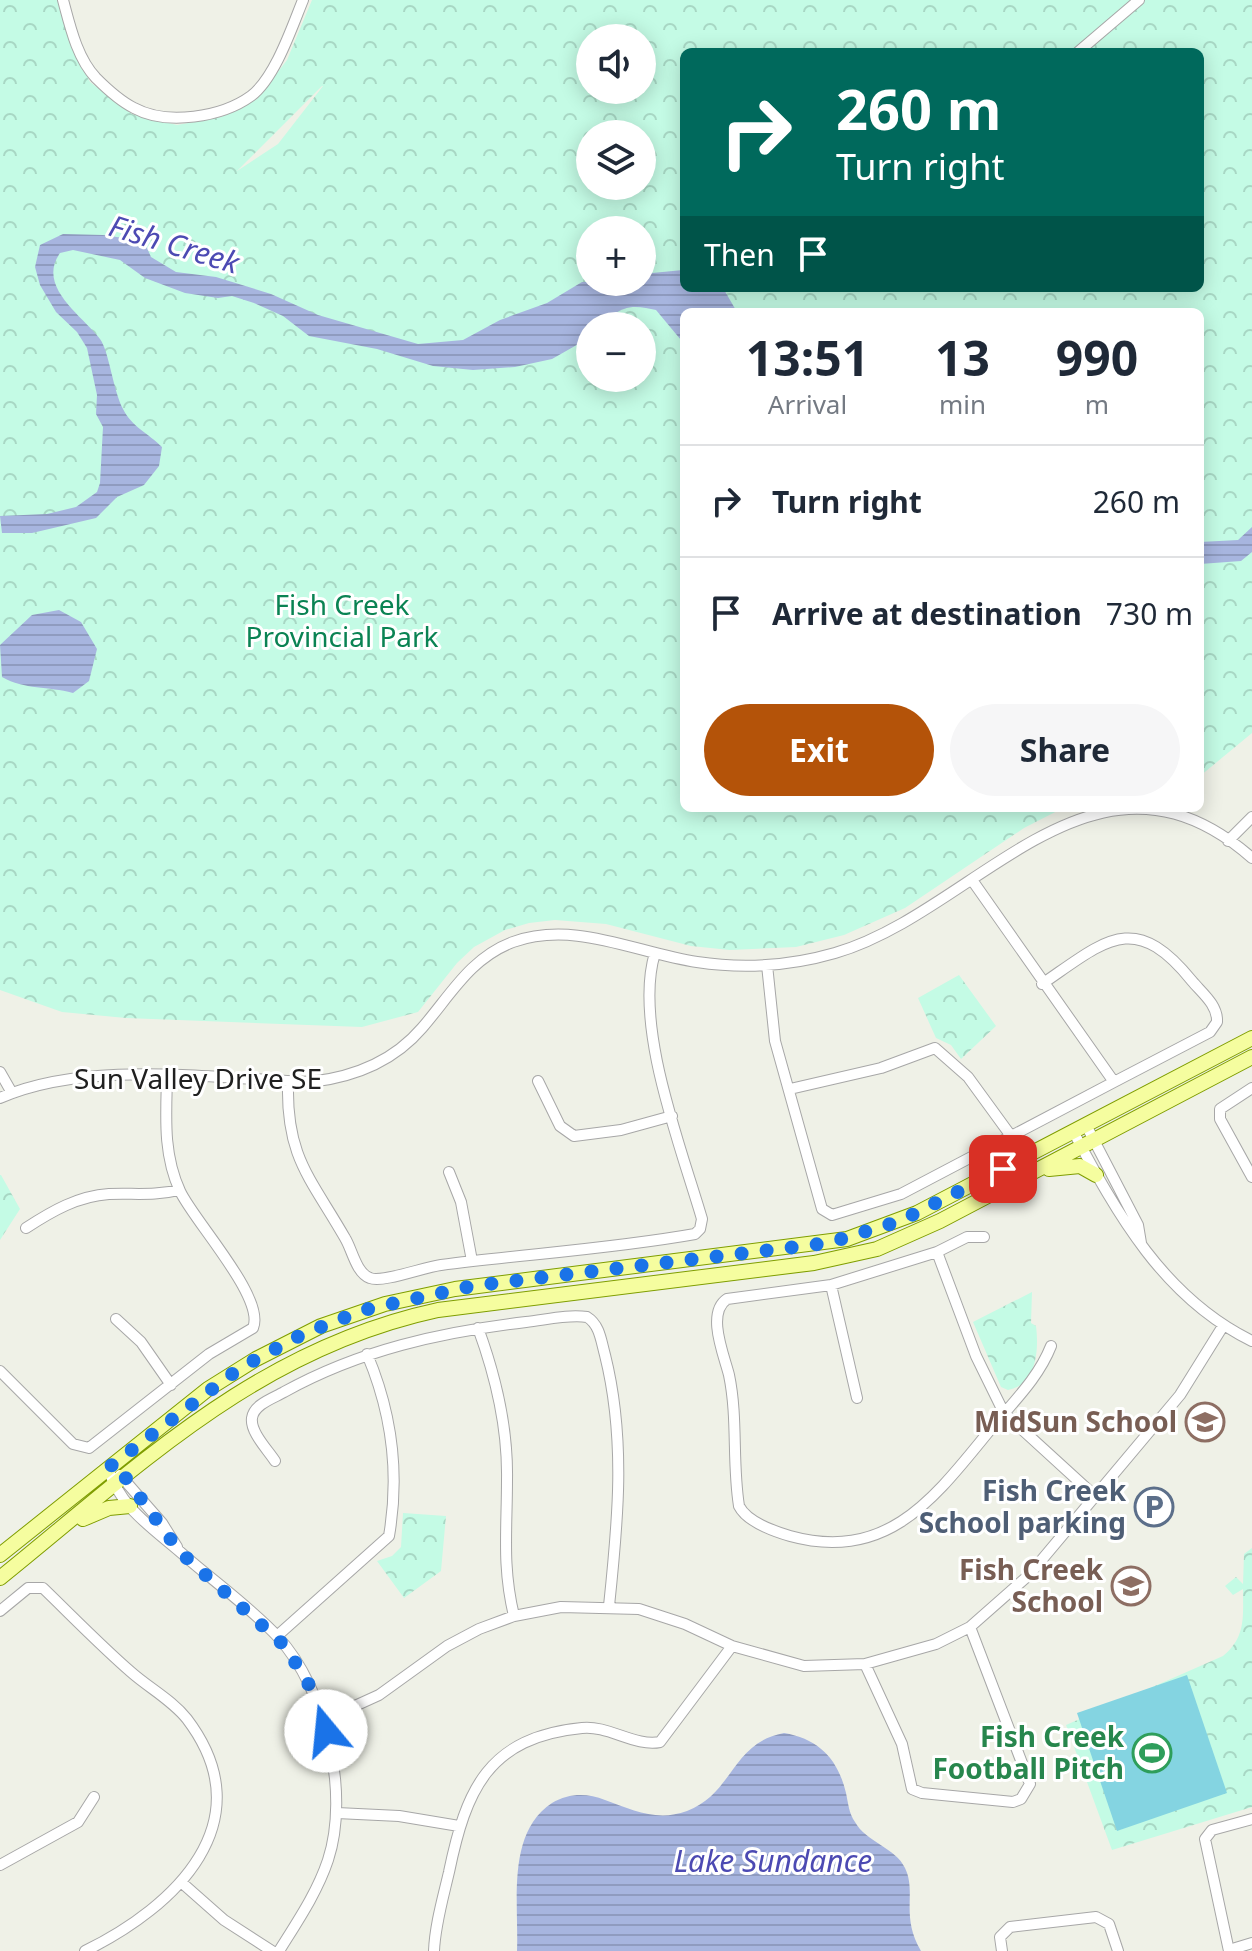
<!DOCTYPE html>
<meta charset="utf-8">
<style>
body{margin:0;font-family:"Noto Sans",sans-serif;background:#f6f6f7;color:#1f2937;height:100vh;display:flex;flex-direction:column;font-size:30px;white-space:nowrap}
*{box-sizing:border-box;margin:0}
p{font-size:26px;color:#747a83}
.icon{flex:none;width:44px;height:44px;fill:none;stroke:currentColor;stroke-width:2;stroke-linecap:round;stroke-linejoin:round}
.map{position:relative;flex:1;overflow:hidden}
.panel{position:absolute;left:680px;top:308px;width:524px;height:504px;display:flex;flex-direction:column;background:#fff;border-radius:12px;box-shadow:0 4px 20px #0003}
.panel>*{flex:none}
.hud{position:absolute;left:680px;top:48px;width:524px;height:244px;border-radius:12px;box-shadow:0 4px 20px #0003;background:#00695c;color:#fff;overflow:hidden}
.fabs{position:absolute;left:576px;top:24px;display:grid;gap:16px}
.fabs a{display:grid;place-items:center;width:80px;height:80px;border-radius:50%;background:#fff;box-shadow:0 4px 20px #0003;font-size:40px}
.pin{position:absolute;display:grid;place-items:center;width:68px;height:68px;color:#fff;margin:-34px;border-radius:16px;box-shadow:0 4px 12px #0006}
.me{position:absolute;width:88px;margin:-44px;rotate:343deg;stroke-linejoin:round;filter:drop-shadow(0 0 6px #0008)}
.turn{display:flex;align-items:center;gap:28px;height:168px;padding:0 24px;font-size:36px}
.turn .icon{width:104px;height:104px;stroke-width:2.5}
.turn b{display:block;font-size:56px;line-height:68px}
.then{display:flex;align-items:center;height:76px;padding:0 24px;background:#0003;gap:16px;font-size:30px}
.eta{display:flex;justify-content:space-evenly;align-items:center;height:136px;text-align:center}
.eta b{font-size:48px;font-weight:700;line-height:56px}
.cta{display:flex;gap:16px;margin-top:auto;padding:16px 24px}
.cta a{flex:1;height:92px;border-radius:48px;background:#b45309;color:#fff;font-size:32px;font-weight:700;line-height:92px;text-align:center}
.cta a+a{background:#f6f6f7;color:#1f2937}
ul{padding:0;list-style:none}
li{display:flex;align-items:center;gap:24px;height:112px;padding:0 24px;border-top:2px solid #e0e1e3}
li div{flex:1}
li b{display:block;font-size:30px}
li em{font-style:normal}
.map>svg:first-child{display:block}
.park{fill:url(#park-crowns);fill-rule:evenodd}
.pitch{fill:#84d4e1}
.water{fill:url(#water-rules)}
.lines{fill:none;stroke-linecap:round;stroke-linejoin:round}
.minor-casing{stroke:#a7a7a7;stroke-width:12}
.major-casing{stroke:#7f9d00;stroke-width:16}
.minor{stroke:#fff;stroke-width:10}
.major{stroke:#f5fd9f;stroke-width:14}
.route{stroke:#1a73e8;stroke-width:14;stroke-dasharray:0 25.2}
.labels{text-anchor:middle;stroke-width:6;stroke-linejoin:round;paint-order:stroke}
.park-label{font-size:28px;fill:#0a8353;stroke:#fff}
.street-label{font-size:28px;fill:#202020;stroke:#fff}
.education-label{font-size:28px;font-weight:bold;fill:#785e54;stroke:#fff;text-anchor:end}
.service-label{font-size:28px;font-weight:bold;fill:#4e5e75;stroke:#fff;text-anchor:end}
.leisure-label{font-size:28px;font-weight:bold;fill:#27864d;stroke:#fff;text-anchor:end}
.water-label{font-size:30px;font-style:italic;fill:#4c4ab3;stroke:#fff}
</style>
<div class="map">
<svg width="1252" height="1951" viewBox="0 0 1252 1951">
<defs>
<pattern id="park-crowns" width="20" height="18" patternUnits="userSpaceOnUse" patternTransform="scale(2)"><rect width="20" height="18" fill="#c4fbe5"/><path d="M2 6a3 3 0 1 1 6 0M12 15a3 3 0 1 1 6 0" fill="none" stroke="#a8d7c4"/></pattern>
<pattern id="water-rules" width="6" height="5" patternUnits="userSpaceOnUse" patternTransform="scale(2)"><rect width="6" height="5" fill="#a7b5df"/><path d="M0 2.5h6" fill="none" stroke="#8f9bbf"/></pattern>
</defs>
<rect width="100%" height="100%" fill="#eff1e7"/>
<path class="park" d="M0 0H58L69 40 90 82 132 114 177 125 221 117 257 99 287 60 312 0H1252V733L1200 776V312H684V808H1063L1024 828 905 908 844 935 796 947 730 950 691 946 606 924 555 920 529 923 505 930 474 947 457 963 418 1012 362 1027 126 1018 62 1012 0 990ZM590 38H642V90H590ZM684 52H1200V288H684ZM323 86 278 144 237 171 322 86ZM590 134H642V186H590ZM590 230H642V282H590ZM590 326H642V378H590Z
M959 975 996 1026 961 1059 951 1045 936 1038 918 998Z
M1 1175 20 1209 0 1240V1175Z
M1032 1292 1031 1323 1036 1326C1039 1349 1037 1385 1008 1390L1001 1387 973 1322Z
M403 1513 446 1516 441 1571 404 1598 377 1561 392 1556 401 1547Z
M1252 1548V1807L1112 1850 1066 1725 1223 1656C1246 1637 1243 1617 1243 1589L1233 1595 1225 1586 1236 1577 1243 1584 1244 1554Z"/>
<path class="pitch" d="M1187 1675 1227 1793 1117 1831 1077 1713Z"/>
<path class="water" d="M63 234 103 235 144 241 151 257 176 272 216 277 271 294 318 315 418 344 463 340 500 320 547 303 582 282H642V274L683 270 684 288H723L737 312H684V355L681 340 656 310C646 308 634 305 624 309 611 313 605 326 590 326L589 338 552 359 515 367 473 370 433 366 377 349 309 336 283 316 254 303 232 296 218 298 185 293 145 278 120 260 73 250 60 253C36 287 83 316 100 339 109 351 113 390 123 409 132 427 148 433 162 447L159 466 144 485 117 497 96 518 32 533H2L0 516 47 514 76 507 97 492 100 483 103 427 96 414 97 395 87 348 77 332 56 312 40 285 35 267 40 245Z
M1252 527V552L1241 561 1200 564V542L1238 540Z
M59 610 81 622 97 649 89 681 73 693C48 686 25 690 2 677L0 645 32 615Z
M784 1733C819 1739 838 1759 846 1793 848 1802 849 1814 855 1822 866 1842 896 1848 905 1868 917 1893 900 1915 921 1951H517C519 1903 506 1833 552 1803 569 1793 587 1793 605 1800 633 1810 657 1822 687 1811 734 1793 731 1743 784 1733Z"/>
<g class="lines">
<g class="minor-casing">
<path id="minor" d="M63 0C70 26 77 58 96 78 106 88 122 102 134 108 167 126 222 117 251 96 275 78 292 27 303 0
M1078 52 1139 0
M1228 841 1252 817
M767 965 775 1041 822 1209 832 1215 901 1194 1114 1082 972 880
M1042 984C1105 941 1134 909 1192 981 1202 993 1218 1005 1217 1022L1210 1032 1114 1082
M0 1072 12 1093
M538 1081 560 1126 574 1136 621 1130 672 1116
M288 1082C286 1157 310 1177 345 1238 352 1249 356 1273 370 1278 383 1283 424 1267 441 1265 525 1254 611 1249 695 1234L700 1229 702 1219C681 1147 633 1024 655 953
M1252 1088 1220 1109V1119L1252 1177
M790 1089 881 1068 935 1048 968 1077 1011 1136
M0 1098C89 1059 214 1079 311 1082 354 1077 393 1062 422 1028 450 996 470 958 513 942 575 920 636 953 697 962 743 969 790 966 835 953 979 911 1094 720 1252 858
M1086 1125 1138 1225 1141 1243
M1073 1131C1117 1214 1164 1298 1252 1341
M449 1172 461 1202 472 1261
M26 1228C52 1211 78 1196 109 1194 134 1193 155 1196 179 1190
M937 1252 967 1237H984
M831 1285 857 1398
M116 1319 141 1342 171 1385
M478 1328C496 1377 508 1428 507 1480 507 1530 502 1566 514 1616
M1051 1346C1038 1379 1012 1403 990 1430 935 1497 888 1563 790 1536 773 1531 747 1522 739 1506 732 1463 738 1418 729 1375 724 1355 706 1313 727 1299L831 1285 937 1252 976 1356 1004 1413 1096 1497
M0 1371 73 1444 89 1448 209 1354 253 1328C266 1298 193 1220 180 1191 163 1154 166 1117 167 1077
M275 1461C268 1450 250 1432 252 1418 254 1404 274 1398 284 1392 360 1350 441 1332 526 1322 545 1320 568 1314 587 1317 600 1325 601 1341 605 1355 626 1439 618 1521 609 1606
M108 1468C120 1509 156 1530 186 1557 216 1583 251 1608 278 1637 326 1689 350 1793 328 1860 317 1893 297 1922 279 1951
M120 1475 162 1523 177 1547
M0 1611 28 1588H43C72 1616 100 1645 131 1672 149 1688 172 1700 187 1719 265 1822 175 1907 85 1951
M277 1636 389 1536C400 1472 392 1413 367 1354
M865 1664 902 1744 912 1789 922 1793 1013 1802 1021 1799 1030 1784 970 1627
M324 1720 379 1695 447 1646 479 1629 514 1616 561 1607 639 1609 685 1624 732 1646 804 1666 865 1664 936 1644 970 1627 1029 1575 1180 1395 1223 1326
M337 1813 399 1816 459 1826
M0 1865 78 1822 94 1797
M181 1882 224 1920 272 1951
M1229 1950 1252 1943
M434 1951C435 1925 443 1898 449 1872 466 1790 488 1737 582 1728 608 1725 635 1747 660 1742L732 1646
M1002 1951 1000 1937 1010 1927 1096 1917 1109 1924 1118 1951
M1229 1951 1205 1839 1212 1830 1252 1819"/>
</g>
<g class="major-casing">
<path id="major" d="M1049 1169 1080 1166 1096 1175
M83 1519 109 1508 130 1506
M0 1555 208 1389 256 1359 321 1326 385 1304 455 1289 847 1239 917 1213 1252 1038
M0 1578C139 1466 257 1349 438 1310L814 1263 877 1249 940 1221 1252 1057"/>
</g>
<use href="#minor" class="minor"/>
<use href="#major" class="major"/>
</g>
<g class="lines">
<path class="route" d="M326 1731 314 1693 285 1646 180 1552 125 1477 108 1468 240 1368 303 1334 364 1310 472 1286 828 1243 900 1221 1003 1169"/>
</g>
<defs>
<g id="school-ring" transform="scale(2)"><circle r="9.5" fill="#fff" stroke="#8d6e63" stroke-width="1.5"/><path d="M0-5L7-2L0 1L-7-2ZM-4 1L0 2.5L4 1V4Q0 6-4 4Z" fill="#8d6e63"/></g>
<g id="parking-ring" transform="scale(2)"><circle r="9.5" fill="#fff" stroke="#5c6f8a" stroke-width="1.5"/><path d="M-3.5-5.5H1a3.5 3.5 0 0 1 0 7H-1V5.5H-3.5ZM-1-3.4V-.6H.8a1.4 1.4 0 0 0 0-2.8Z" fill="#5c6f8a"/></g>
<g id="stadium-ring" transform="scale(2)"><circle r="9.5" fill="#fff" stroke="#2e9e5b" stroke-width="1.5"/><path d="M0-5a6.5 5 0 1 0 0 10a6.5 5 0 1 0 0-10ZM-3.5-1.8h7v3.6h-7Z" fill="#2e9e5b"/></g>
</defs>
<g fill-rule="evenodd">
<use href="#school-ring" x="1205" y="1422"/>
<use href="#parking-ring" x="1154" y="1507"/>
<use href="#school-ring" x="1131" y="1586"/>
<use href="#stadium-ring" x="1152" y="1753"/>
</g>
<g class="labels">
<g class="park-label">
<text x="342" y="615">Fish Creek<tspan x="342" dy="32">Provincial Park</tspan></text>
</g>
<g class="street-label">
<text x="198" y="1089">Sun Valley Drive SE</text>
</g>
<g class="education-label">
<text x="1177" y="1432">MidSun School</text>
<text x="1103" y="1580">Fish Creek<tspan x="1103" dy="32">School</tspan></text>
</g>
<g class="service-label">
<text x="1126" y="1501">Fish Creek<tspan x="1126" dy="32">School parking</tspan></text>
</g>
<g class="leisure-label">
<text x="1124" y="1747">Fish Creek<tspan x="1124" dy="32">Football Pitch</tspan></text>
</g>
<g class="water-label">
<text transform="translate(174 245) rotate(17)" y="10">Fish Creek</text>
<text x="773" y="1872">Lake Sundance</text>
</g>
</g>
</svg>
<div class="fabs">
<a><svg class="icon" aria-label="sound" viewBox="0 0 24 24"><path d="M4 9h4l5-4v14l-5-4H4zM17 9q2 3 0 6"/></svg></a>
<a><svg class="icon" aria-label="layers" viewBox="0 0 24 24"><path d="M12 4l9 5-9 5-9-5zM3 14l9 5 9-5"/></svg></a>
<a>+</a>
<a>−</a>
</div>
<div class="pin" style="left:1003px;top:1169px;background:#d93025"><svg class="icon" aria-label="arrive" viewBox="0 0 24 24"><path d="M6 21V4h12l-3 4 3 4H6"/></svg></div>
<svg class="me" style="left:326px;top:1731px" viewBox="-20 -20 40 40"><circle r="19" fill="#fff"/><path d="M0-13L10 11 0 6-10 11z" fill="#1a73e8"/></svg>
<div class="hud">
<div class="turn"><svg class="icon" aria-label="right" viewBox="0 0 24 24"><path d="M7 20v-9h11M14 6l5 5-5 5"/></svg><div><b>260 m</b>Turn right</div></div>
<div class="then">Then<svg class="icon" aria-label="arrive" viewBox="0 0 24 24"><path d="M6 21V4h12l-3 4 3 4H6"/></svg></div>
</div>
<section class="panel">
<div class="eta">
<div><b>13:51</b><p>Arrival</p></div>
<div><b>13</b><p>min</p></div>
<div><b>990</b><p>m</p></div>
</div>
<ul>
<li><svg class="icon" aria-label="right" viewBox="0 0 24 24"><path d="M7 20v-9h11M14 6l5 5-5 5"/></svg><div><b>Turn right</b></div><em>260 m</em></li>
<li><svg class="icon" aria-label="arrive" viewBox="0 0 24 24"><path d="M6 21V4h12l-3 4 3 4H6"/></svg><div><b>Arrive at destination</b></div><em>730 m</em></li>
</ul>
<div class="cta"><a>Exit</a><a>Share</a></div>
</section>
</div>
